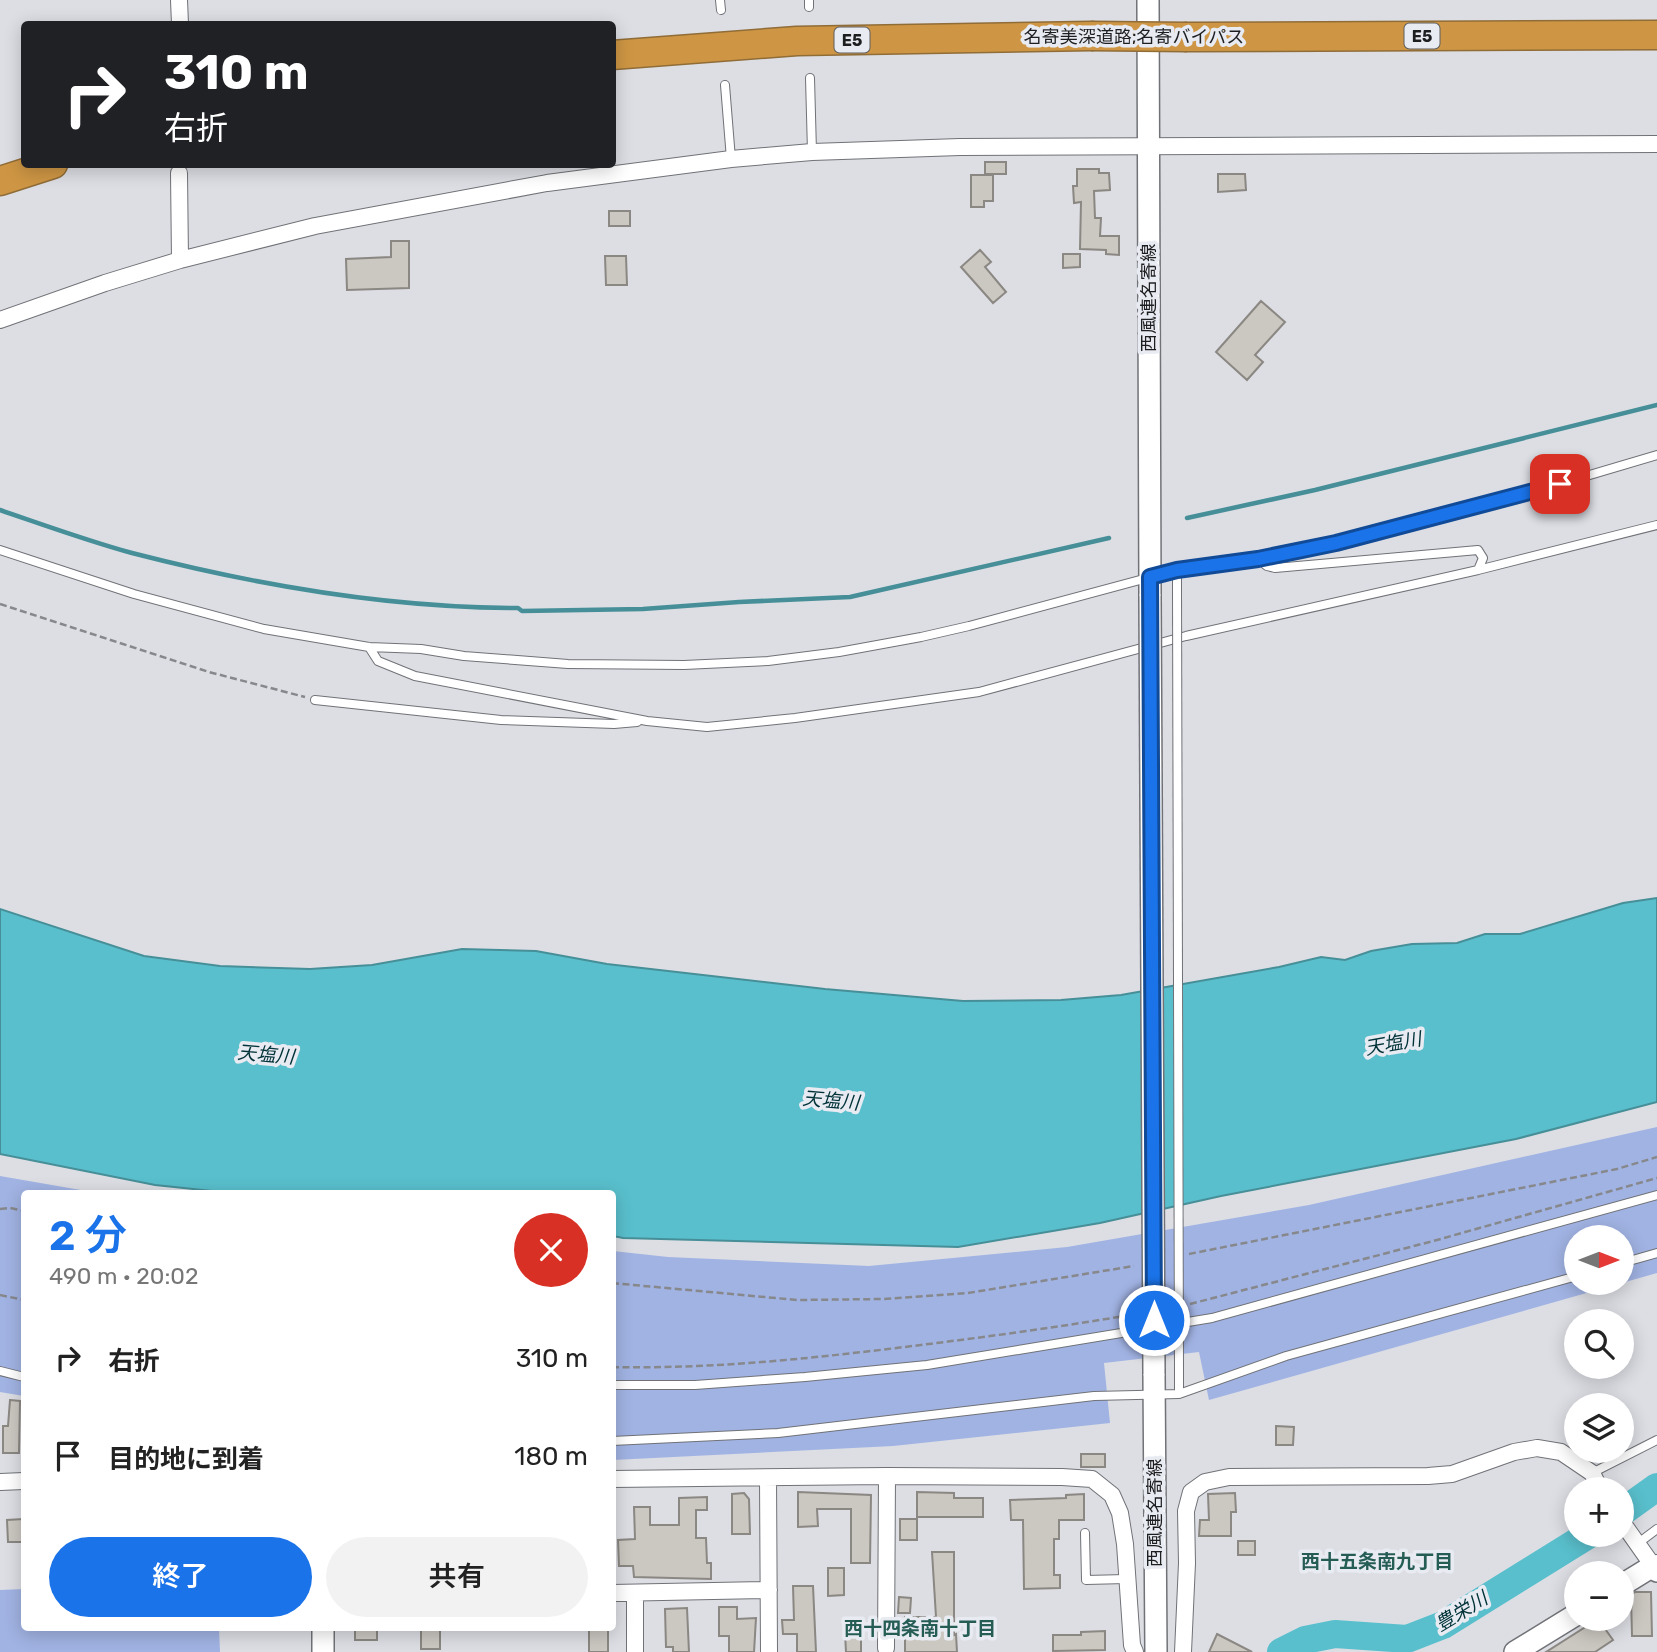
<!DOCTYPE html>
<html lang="ja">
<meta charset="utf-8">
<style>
body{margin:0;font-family:Rubik,"Noto Sans JP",sans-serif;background:#f2f2f2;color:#222;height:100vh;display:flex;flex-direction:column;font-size:26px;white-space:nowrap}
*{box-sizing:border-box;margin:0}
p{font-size:23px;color:#767676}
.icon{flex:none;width:38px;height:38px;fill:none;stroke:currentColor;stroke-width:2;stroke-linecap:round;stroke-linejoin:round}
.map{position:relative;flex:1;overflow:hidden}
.panel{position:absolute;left:21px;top:1190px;width:595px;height:441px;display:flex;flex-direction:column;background:#fff;border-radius:7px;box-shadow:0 4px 18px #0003}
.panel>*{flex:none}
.top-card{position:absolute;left:21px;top:21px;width:595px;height:147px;border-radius:7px;box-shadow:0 4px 18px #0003;background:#202124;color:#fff;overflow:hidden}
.needle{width:46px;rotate:90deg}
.tools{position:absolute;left:1564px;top:1225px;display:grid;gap:14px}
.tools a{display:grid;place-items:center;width:70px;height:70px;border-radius:50%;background:#fff;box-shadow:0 4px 18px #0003;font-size:35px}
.pin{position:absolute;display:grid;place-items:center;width:60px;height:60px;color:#fff;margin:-30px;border-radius:14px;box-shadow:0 4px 10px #0006}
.me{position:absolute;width:77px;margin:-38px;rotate:0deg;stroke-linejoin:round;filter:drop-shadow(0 0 5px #0008)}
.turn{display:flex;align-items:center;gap:24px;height:147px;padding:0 28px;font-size:32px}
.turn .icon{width:91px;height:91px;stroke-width:2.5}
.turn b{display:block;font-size:49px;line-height:60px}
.round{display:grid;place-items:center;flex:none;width:74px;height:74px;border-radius:37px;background:#f2f2f2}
.overview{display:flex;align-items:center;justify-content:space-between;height:119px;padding:0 28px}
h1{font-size:42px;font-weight:600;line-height:52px;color:#1a73e8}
.button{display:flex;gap:14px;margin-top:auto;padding:14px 28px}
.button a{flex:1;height:80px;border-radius:42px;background:#1a73e8;color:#fff;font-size:28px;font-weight:600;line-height:80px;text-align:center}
.button a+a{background:#f2f2f2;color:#222}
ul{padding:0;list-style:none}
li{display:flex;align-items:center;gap:21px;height:98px;padding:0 28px}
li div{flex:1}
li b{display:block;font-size:26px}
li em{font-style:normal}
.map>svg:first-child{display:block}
.green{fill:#a1b3e3;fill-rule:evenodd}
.water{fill:#59bfcc;stroke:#478f98;stroke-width:2}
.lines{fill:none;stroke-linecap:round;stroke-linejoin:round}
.stream{stroke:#478f98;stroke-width:4.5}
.river{stroke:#59bfcc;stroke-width:28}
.building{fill:#cbc7c1;stroke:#8b8782;stroke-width:2}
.lane-casing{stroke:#707277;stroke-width:10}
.street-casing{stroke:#707277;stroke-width:18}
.secondary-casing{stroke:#707277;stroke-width:24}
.highway-casing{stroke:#906c37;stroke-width:31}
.path{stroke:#87888c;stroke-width:2.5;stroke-dasharray:7 3.5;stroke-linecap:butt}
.lane{stroke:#fff;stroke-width:8}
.street{stroke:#fff;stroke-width:16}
.secondary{stroke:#fff;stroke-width:21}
.highway{stroke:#ce9644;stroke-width:28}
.lane-bridge-casing{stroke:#707277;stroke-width:10;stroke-linecap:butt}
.secondary-bridge-casing{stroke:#707277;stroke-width:24;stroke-linecap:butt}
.highway-bridge-casing{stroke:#906c37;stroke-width:31;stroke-linecap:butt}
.lane-bridge{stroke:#fff;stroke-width:8}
.secondary-bridge{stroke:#fff;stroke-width:21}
.highway-bridge{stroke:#ce9644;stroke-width:28}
.route-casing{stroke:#114b97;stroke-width:18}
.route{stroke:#1a73e8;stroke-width:12}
.labels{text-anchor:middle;stroke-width:7;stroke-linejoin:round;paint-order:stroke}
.shield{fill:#e9ebf2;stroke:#5a5c5f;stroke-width:2}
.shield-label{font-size:16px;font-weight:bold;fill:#1d1e20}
.street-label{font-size:18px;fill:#1d1e20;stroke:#e9ebf2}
.water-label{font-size:19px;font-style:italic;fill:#003339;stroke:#e9ebf2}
.neighbourhood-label{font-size:19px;font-weight:bold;fill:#255d54;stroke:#e9ebf2}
</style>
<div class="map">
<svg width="1657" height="1652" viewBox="0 0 1657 1652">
<rect width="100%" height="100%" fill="#dcdee4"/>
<path class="green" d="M1657 1127V1273L1209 1400 1199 1352 1104 1363 1110 1423 893 1446 613 1460V1251L668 1257 869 1266 1067 1247 1309 1205ZM1577 1237H1622V1283H1577Z
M0 1176 98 1193 24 1194V1396L0 1392Z
M24 1589V1628H219L220 1652H0V1590Z"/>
<path class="water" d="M1657 898V1102L1516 1139 1221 1196 1100 1223 958 1247 623 1238 613 1236 612 1194 231 1193 155 1185 0 1154V909L144 956 220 966 310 969 372 965 462 949 536 951 607 964 825 989 963 1001 1061 1000 1121 995 1279 967 1321 957 1345 960 1371 951 1412 944 1457 943 1485 934H1520L1623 903Z"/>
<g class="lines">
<path class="stream" d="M0 510C44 525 88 541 132 553 256 585 390 608 518 608L522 611 643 609 739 602 850 597 1109 538
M1187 518 1315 490 1657 405"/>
<path class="river" d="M1622 1512 1657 1487
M1281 1652 1305 1640 1335 1634 1407 1639 1443 1625 1588 1535"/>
</g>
<path class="building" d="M985 162H1006V174H985Z
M1077 169H1099V173H1109L1110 190 1094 191 1095 218H1101L1100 236H1119V255L1106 254V250L1080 249 1081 202 1074 203 1073 186H1077Z
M1218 174H1245L1246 190 1218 192Z
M971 175H993V201H984V207H971Z
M609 211H630V226H609Z
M391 241H409V288L347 290 346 259 391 257Z
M980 250 991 262 985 267 1006 292 993 303 961 267Z
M1063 254H1080V267L1063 268Z
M605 256H626L627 285H606Z
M1261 301 1285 322 1255 355 1263 362 1247 380 1216 352Z
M10 1400 20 1401 19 1453H3V1426H8Z
M1276 1426 1294 1427 1293 1445H1276Z
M1081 1454H1105V1467H1081Z
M798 1492 871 1495 870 1563H851V1509H817L818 1526 798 1527Z
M917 1492 954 1493V1498H983V1517H917Z
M744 1493 749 1499 750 1534H732V1494Z
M1235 1493 1236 1512H1231V1536H1199L1200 1520H1209L1208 1494Z
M1084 1494V1520H1059V1539H1054V1575H1060V1588L1024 1589 1023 1520H1011L1010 1500 1066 1498V1495Z
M707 1497V1510H696V1538H706L707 1563H711V1579L634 1577 633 1566H619L618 1540 635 1539 634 1507H650V1525H679V1498Z
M23 1519 24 1542H8L7 1520Z
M900 1519H917V1540H900Z
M1238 1541H1255V1555H1238Z
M932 1552H954V1635L956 1634 957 1652H905V1617H936Z
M828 1568H844V1595L828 1596Z
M793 1586H813L816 1652H797V1634H783L782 1620H794Z
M1635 1592H1651L1652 1636H1632L1631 1595Z
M899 1597 911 1598 910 1613H898Z
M719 1607H737V1619L756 1618 754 1652H729V1636H719Z
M687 1608 689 1652H673V1647H666L665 1609Z
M1598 1619 1613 1640 1595 1652H1546Z
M355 1628H377V1640H355Z
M421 1628H440V1649H421Z
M589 1628H608V1652H589Z
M1105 1631V1650L1053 1651V1635H1081V1632Z
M845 1633H861V1652H846Z
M1217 1634 1252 1652H1209Z"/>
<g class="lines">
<g class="lane-casing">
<path id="lane" d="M720 0 721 10
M809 0V7
M810 78 812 152
M725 85 731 159
M0 550 134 594 264 629 369 647 421 649 464 656 568 664 684 665 768 661 839 652 921 637 969 626 1177 570 1258 559 1336 543 1512 498 1657 455
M1177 570V588
M1478 570 1657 525
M369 647 378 661 415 676 647 721 707 727 795 718 979 692 1186 636 1478 570 1483 558 1478 550 1275 568 1267 566 1258 559
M315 700 501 720 614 724 637 722
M1622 1263 1657 1253
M0 1371 24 1377
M1179 1373V1394
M612 1385H695L805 1377 927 1365 1212 1318 1657 1195
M612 1441 778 1433 1094 1396 1179 1394 1286 1356 1577 1276
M1592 1473 1657 1440
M1085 1533 1086 1580 1126 1579
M1637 1544 1657 1529"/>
</g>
<g class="street-casing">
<path id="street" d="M179 0 180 24
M179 173 180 260
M0 320 105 283 180 260 315 226 547 183 731 159 812 152 960 147 1657 144
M768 1478 769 1652
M612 1479 887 1476 1062 1477 1092 1479 1112 1495 1120 1513 1125 1544 1132 1645 1135 1652
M0 1482 24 1481
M1622 1522 1653 1566 1657 1563
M612 1593 769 1590
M886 1648 887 1476
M635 1652V1593
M1183 1652 1187 1563 1186 1511 1191 1492 1205 1482 1229 1477 1428 1476 1452 1474 1514 1452 1537 1448 1561 1452 1592 1473 1600 1489"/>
</g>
<g class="secondary-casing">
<path id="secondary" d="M1148 0 1150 596
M1154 1374 1156 1652
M1622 1585 1653 1566 1657 1571
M323 1628V1652
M1515 1652 1577 1614"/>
</g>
<g class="highway-casing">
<path id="highway" d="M1187 37 1657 35
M612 55 797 41 1091 36
M0 181 53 164"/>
</g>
<path class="path" d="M0 604 209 672 305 697
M0 1209 10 1208 24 1211
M1189 1254 1617 1169 1657 1157
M612 1283 797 1300 884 1299 968 1293 1134 1266
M0 1295 24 1300
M1190 1304 1437 1240 1657 1178
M612 1367C705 1369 796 1360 888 1349 971 1339 1054 1328 1136 1314"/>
<use href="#lane" class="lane"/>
<use href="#street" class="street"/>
<use href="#secondary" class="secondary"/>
<use href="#highway" class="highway"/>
<g class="lane-bridge-casing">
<path id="lane-bridge" d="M1177 588 1179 1373"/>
</g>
<g class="secondary-bridge-casing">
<path id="secondary-bridge" d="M1150 596 1154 1374"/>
</g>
<g class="highway-bridge-casing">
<path id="highway-bridge" d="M1091 36 1187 37"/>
</g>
<use href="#lane-bridge" class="lane-bridge"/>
<use href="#secondary-bridge" class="secondary-bridge"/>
<use href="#highway-bridge" class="highway-bridge"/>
</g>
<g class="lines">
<g class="route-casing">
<path id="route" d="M1154 1320 1150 577 1177 570 1258 559 1336 543 1560 484"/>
</g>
<use href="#route" class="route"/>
</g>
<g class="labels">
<g class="shield">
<rect x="1404.5" y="23.5" width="35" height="25" rx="5"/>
<rect x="834.5" y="27.5" width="35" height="25" rx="5"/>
</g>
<g class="shield-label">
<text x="1422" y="42">E5</text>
<text x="852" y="46">E5</text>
</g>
<g class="street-label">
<text x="1134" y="43">名寄美深道路;名寄バイパス</text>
<text transform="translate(1149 298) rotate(-90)" y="6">西風連名寄線</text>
<text transform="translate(1155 1513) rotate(-90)" y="6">西風連名寄線</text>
</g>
<g class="water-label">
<text transform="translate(1393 1043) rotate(-10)" y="7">天塩川</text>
<text transform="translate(266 1054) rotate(5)" y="7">天塩川</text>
<text transform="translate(831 1100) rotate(5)" y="7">天塩川</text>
<text transform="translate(1461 1611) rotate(-31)" y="7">豊栄川</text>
</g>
<g class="neighbourhood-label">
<text x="1377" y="1568">西十五条南九丁目</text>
<text x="920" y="1635">西十四条南十丁目</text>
</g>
</g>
</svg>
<div class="tools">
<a><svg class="needle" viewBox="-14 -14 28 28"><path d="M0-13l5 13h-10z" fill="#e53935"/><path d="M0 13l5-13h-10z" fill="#767676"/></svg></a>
<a><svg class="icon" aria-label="search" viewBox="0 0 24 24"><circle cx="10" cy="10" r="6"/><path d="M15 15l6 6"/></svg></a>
<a><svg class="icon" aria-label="layers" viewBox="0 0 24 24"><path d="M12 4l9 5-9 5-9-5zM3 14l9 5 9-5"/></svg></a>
<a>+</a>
<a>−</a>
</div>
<div class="pin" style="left:1560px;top:484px;background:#d93025"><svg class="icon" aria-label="arrive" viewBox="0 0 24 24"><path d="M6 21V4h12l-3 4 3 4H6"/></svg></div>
<svg class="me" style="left:1154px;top:1320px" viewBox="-20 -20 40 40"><circle r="17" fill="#1a73e8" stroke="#fff" stroke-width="3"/><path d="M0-11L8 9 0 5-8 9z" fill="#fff"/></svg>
<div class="top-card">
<div class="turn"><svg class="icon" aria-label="right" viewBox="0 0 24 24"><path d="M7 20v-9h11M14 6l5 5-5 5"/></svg><div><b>310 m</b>右折</div></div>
</div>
<section class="panel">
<div class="overview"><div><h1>2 分</h1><p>490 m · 20:02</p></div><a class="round" style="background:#d93025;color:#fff"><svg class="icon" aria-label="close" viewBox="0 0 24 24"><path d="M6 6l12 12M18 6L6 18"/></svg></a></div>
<ul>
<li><svg class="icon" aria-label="right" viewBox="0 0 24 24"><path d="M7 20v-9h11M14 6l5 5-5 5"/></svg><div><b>右折</b></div><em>310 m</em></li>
<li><svg class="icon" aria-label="arrive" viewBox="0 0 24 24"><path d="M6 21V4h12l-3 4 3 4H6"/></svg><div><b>目的地に到着</b></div><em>180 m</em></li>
</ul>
<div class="button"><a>終了</a><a>共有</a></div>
</section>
</div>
